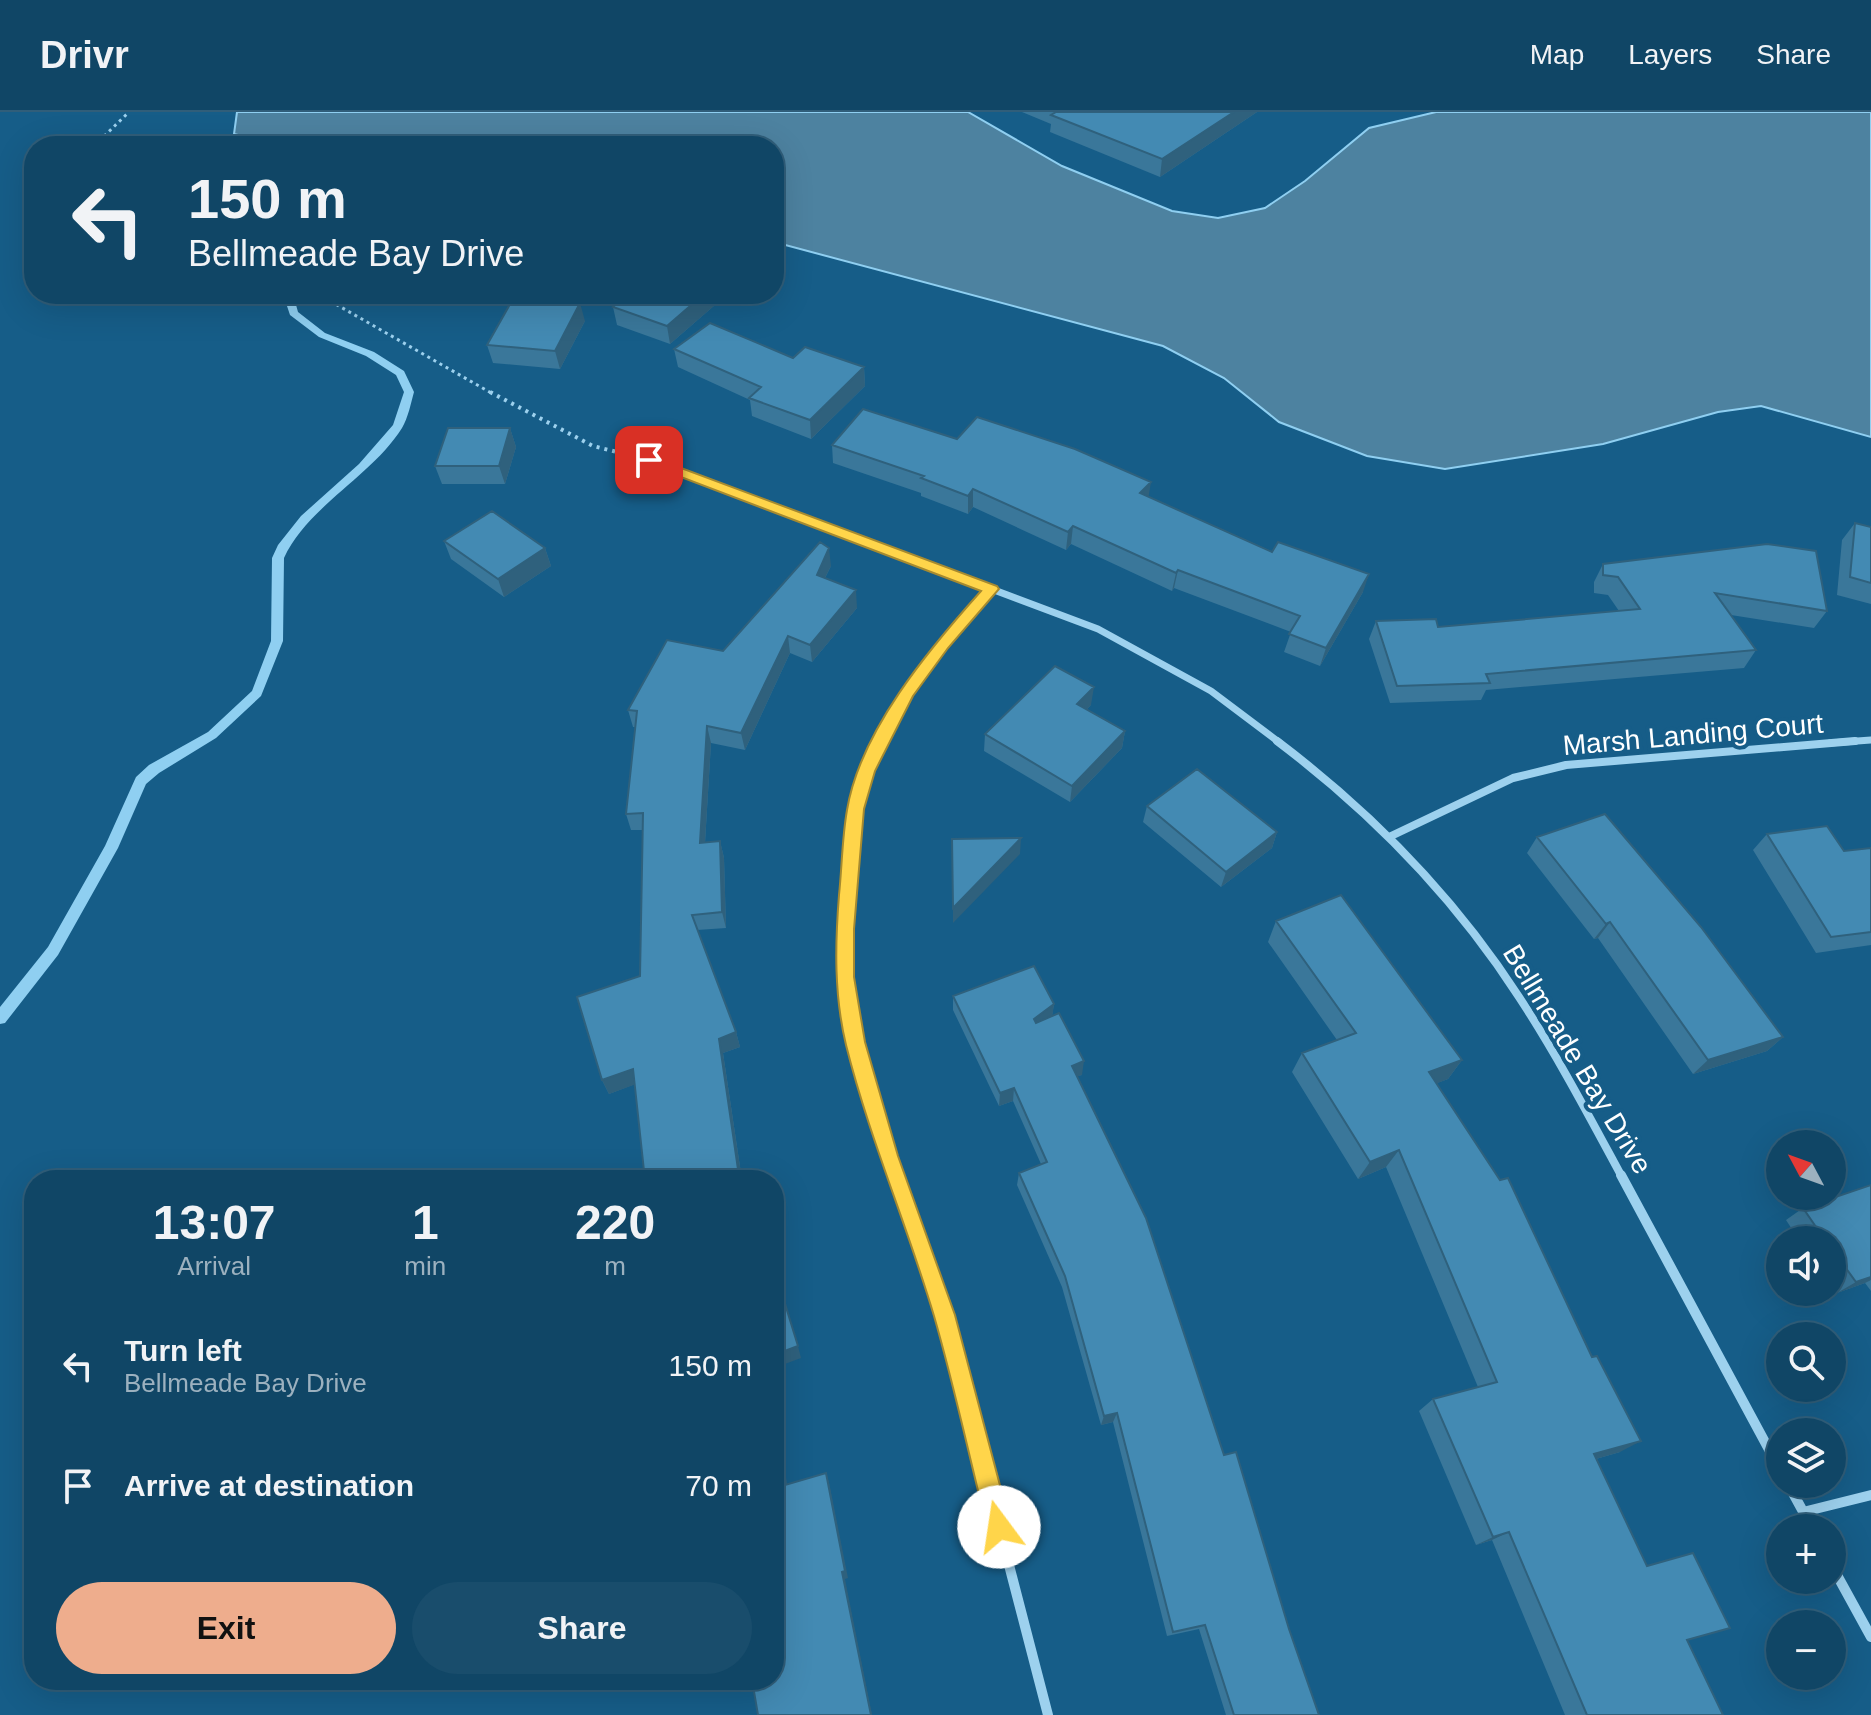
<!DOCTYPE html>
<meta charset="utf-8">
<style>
body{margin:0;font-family:Arial,sans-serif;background:#194d6c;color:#f1f3f6;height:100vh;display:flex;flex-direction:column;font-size:30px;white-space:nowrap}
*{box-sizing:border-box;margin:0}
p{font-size:26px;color:#9cb1bf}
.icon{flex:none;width:44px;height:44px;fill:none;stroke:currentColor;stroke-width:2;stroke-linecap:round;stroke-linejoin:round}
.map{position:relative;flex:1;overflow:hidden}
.details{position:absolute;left:24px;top:1058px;width:760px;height:520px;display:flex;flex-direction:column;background:#104666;border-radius:32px;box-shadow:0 8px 32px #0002,0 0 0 2px #305e7a}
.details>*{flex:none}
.top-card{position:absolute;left:24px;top:24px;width:760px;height:168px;border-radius:32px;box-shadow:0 8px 32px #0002,0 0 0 2px #305e7a;background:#104666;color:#f1f3f6;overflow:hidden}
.needle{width:52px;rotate:311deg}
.controls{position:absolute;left:1766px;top:1018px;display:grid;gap:16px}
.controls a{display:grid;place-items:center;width:80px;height:80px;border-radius:50%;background:#104666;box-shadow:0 8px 32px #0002,0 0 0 2px #305e7a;font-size:40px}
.pin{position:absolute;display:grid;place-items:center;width:68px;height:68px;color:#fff;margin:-34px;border-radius:16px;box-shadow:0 4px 12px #0006}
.me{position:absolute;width:88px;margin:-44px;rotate:346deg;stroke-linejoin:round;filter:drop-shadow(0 0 6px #0008)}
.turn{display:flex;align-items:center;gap:28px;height:168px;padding:0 32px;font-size:36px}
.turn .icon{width:104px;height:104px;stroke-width:2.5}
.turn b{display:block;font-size:56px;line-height:68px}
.eta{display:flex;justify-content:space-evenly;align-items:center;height:136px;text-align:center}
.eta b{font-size:48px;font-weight:700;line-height:56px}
.button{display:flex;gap:16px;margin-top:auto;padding:16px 32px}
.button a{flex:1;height:92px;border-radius:48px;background:#eead8d;color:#111;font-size:32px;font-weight:700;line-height:92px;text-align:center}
.button a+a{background:#194d6c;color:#f1f3f6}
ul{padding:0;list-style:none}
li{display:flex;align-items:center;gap:24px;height:120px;padding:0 32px}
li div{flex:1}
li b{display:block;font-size:30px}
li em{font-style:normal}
header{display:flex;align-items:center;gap:48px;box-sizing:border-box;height:112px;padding:0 40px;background:#104666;border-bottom:2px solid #305e7a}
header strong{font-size:38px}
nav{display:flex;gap:44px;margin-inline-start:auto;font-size:28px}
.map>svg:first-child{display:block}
.water{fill:#4d82a0;stroke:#8fcff1;stroke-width:2}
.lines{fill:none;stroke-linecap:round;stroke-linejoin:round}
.stream{fill:#8fcff1;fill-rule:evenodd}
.path-far1{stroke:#9dd1ee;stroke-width:3;stroke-dasharray:3 4;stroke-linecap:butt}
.path{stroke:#9dd1ee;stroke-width:4;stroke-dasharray:3 5;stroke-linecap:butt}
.minor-far2{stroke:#9dd1ee;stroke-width:7}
.minor-far1{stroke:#9dd1ee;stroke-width:8}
.minor{stroke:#9dd1ee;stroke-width:10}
.wall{fill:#3a779a}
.shaded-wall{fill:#2f617d}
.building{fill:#438ab3;stroke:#2f617d;stroke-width:2}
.route{fill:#ffd54a;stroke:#a68a30;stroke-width:2}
.labels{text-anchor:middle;stroke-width:8;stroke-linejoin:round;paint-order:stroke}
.street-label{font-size:28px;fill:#fff;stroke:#165d88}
</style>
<header>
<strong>Drivr</strong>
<nav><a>Map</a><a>Layers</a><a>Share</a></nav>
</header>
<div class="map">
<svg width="1871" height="1603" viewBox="0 0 1871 1603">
<rect width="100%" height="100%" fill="#165d88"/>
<path class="water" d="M237 0H968L1062 54 1172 99 1218 106 1265 96 1305 69 1369 16 1436 0H1871V325L1761 294 1718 300 1603 332 1445 357 1367 344 1279 310 1224 266 1163 234 774 130V34H433L408 27 281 34 234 22Z"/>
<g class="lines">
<path class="stream" d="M283 182H293L298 200 325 221 374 240 404 259 414 280C411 291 408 306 402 316 372 364 307 395 284 446L283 529 261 584 216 626 159 661 146 672 118 736 58 843 5 911 0 912V895L48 835 105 734 136 665 149 653 208 620 252 579 271 529 272 446 278 433 301 404 359 352 393 313 404 280 396 263 366 244 319 225 290 203Z"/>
<path class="path-far1" d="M94 34 129 0
M318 182 493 282"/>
<path class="path" d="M490 280 593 334 621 341"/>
<path class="minor-far2" d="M649 348 1098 517 1211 579 1280 631
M880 631 906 581 942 532 991 477
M1830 631 1871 628"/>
<path class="minor-far1" d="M881 629C859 672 855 712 850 759 847 794 843 828 845 863 849 931 873 1002 895 1065
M1277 629C1371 700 1455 786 1519 885 1557 943 1589 1004 1622 1065
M1389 725 1513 666 1566 653 1855 629"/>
<path class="minor" d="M895 1063 944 1203 1048 1603
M1621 1063 1780 1358
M1788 1372 1812 1416
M1803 1400 1871 1383
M1832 1454 1871 1525"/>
</g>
<path class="wall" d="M1022 0H1257L1160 65 1050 20 1051 12Z
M629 182H723V186L670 232 617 213 613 195Z
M585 209 560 257 493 251 487 233Z
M674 237 793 246 864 255 865 274 811 327 752 304 750 288 678 255Z
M510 316 516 335 505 372H442L435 354Z
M957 327 1149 385 1363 480 1320 554 1284 540 1291 520 1174 476 1172 479 1071 432 1066 438 973 395 968 402 921 384V381L833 351 832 333Z
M1855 411 1871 415V492L1837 483 1842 428Z
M444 429 545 436 551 454 504 485 451 447Z
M1603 452 1827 499 1814 516 1731 503 1756 538 1744 556 1486 578 1481 588 1390 591 1369 527 1376 509 1438 515 1619 499 1608 483 1594 481V470Z
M831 454 825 466 857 496 812 550 790 541 745 638 711 631 705 731 720 729 724 746 726 816 697 818 736 920 740 935 723 941 742 1068H645L635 972 609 982 602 968 640 864 643 718H631L626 702 635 615H633L628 598 723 539Z
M1091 593 1086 598 1125 619 1122 636 1070 690 984 639 985 622Z
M1147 694 1277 720 1272 736 1221 775 1143 710Z
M1767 722 1844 739 1871 736V833L1816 841 1753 738Z
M1537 725 1783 925 1767 939 1693 962 1598 826 1594 827 1527 741Z
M1276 809 1462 948 1448 967 1437 971 1620 1340 1596 1347 1647 1454 1687 1528 1723 1603H1565L1492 1428 1476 1433 1419 1299 1433 1287 1478 1275 1386 1055 1358 1067 1292 960 1302 941 1337 928 1268 830Z
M953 884 1054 892 1052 904 1082 963 1077 964 1224 1343 1289 1517 1319 1603H1226L1199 1517 1167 1524 1113 1310 1101 1313 1062 1175 1017 1073 1019 1061 1041 1052 1013 989 999 994 953 898Z
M1871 1073V1179L1865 1171 1837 1181 1832 1174V1128H1799L1786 1108 1803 1096Z"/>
<path class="shaded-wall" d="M1234 0H1257L1160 65 1162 47Z
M704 182H723V186L670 232 667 214Z
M580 191 585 209 560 257 555 239Z
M864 255 865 274 811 327 810 308Z
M510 316 516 335 505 372 499 354Z
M1151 370 1148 388 1140 381Z
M973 377V395L968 402V384Z
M1073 414 1071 432 1066 438 1068 420Z
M545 436 551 454 504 485 498 467Z
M829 436 831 454 818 480 817 463Z
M1178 458 1174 476 1172 479 1176 461Z
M1369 462 1363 480 1320 554 1326 536Z
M856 478 857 496 812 550 810 533Z
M788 524 790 541 745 638 741 621Z
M1094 575 1091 593 1075 610 1077 592Z
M707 614 711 631 704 747 700 731Z
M1125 619 1122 636 1070 690 1072 674Z
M1277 720 1272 736 1221 775 1226 760Z
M1021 726 1020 742 953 811V796Z
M720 729 724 746 726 816 722 800Z
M1610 810 1598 826 1594 827 1606 812Z
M1054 892 1052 906 1032 922 1034 907Z
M736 920 740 935 723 941 742 1068H720L719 927Z
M1783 925 1767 939 1693 962 1708 948Z
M1462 948 1448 967 1417 979 1429 960Z
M1084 949 1082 963 1069 967 1072 954Z
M633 957 639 971 609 982 602 968Z
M1014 976 1013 989 999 994 1000 981Z
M1399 1038 1386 1055 1358 1067 1370 1050Z
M1871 1165V1168L1865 1171 1837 1181 1856 1170Z
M798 1234 801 1246 774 1256V1243Z
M774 1301 789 1382 785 1373 774 1314Z
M1117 1301 1113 1310 1101 1313 1104 1304Z
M1641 1329 1620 1340 1575 1353 1594 1342Z
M826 1361 829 1370 848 1466 845 1467 872 1603H871L842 1460Z
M1509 1420 1492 1428 1476 1433 1493 1425Z"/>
<path class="building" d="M1056 0H1234L1162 47 1051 3Z
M629 182H704L667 214 613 195Z
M514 185 580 191 555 239 487 233Z
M710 211 793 246 805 235 864 255 810 308 749 286 761 275 674 237Z
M863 297 957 327 977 305 1075 337 1151 370 1140 381 1272 440 1278 430 1369 462 1326 536 1289 522 1300 504 1178 458 1176 461 1073 414 1068 420 973 377 968 384 921 366 924 364 832 333Z
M448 316H510L499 354H435Z
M492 399 545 436 498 467 444 429Z
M1855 411 1871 415V471L1850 465Z
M820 430 829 436 817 463 856 478 810 533 788 524 741 621 707 614 700 731 720 729 722 800 692 803 736 920 719 927 739 1064 720 1068H645L633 957 602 968 577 885 640 864 643 701 626 702 637 599 628 598 667 528 723 539Z
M1767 432 1816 439 1827 499 1715 481 1756 538 1486 562 1490 571 1397 574 1376 509 1436 507 1438 515 1640 497 1618 465 1603 463V452Z
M1055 554 1094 575 1077 592 1125 619 1072 674 985 622Z
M1197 657 1277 720 1226 760 1147 694Z
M1605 702 1701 815 1783 925 1708 948 1610 810 1606 812 1537 725Z
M1827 714 1844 739 1871 736V820L1831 825 1767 722Z
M1021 726 953 796 952 727Z
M1341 783 1462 948 1429 960 1500 1068 1508 1066 1592 1245 1597 1244 1641 1329 1594 1342 1647 1454 1693 1441 1730 1516 1687 1528 1723 1603H1587L1509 1420 1493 1425 1433 1287 1497 1270 1399 1038 1370 1050 1302 941 1356 921 1276 809Z
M1034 854 1054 892 1034 907 1036 911 1059 901 1084 949 1072 954 1146 1106 1224 1343 1236 1340 1289 1517 1319 1603H1234L1205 1513 1173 1520 1117 1301 1104 1304 1065 1164 1019 1061 1047 1050 1014 976 1000 981 953 884Z
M1871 1073V1165L1856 1170 1832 1137V1128H1825L1803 1096Z
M774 1156 798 1234 774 1243Z
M774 1314 785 1373 826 1361 845 1459 842 1460 871 1603H758L752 1568H774Z"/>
<path class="route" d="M649 344 997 474 999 477 948 536 913 584 875 659 864 697 854 817V865L865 930 898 1044 955 1203 1011 1415 1008 1423 999 1427 991 1423 987 1415C969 1344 954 1273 934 1204 907 1113 869 1025 846 933 834 883 835 833 839 783 842 755 842 726 847 698 860 619 929 537 981 479L644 351 642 348Z"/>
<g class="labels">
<g class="street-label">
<text transform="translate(1693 622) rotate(-5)" y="10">Marsh Landing Court</text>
<text transform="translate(1578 947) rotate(59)" y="10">Bellmeade Bay Drive</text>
</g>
</g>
</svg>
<div class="controls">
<a><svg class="needle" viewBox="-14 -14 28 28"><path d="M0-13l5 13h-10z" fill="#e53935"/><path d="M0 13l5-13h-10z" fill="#9cb1bf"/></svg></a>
<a><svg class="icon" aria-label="sound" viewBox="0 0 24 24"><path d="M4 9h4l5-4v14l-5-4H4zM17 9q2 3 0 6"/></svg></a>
<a><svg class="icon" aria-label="search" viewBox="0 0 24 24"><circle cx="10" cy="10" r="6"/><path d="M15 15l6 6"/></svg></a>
<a><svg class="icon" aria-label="layers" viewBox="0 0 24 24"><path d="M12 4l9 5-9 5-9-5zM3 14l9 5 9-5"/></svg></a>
<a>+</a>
<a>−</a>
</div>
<div class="pin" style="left:649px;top:348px;background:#d93025"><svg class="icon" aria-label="arrive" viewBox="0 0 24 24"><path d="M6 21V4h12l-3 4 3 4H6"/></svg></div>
<svg class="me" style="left:999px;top:1415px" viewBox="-20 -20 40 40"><circle r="19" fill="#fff"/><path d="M0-13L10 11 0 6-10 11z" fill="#ffd54a"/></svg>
<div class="top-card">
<div class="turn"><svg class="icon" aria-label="left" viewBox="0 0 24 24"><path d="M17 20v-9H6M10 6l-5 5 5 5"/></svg><div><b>150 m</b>Bellmeade Bay Drive</div></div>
</div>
<section class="details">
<div class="eta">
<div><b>13:07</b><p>Arrival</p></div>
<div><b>1</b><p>min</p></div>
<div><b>220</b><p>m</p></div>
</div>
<ul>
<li><svg class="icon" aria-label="left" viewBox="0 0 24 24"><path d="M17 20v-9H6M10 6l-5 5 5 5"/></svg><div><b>Turn left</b><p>Bellmeade Bay Drive</p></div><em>150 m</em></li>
<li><svg class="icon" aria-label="arrive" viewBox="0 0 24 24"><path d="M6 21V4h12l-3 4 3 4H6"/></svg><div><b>Arrive at destination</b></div><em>70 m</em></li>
</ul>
<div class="button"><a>Exit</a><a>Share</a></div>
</section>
</div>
